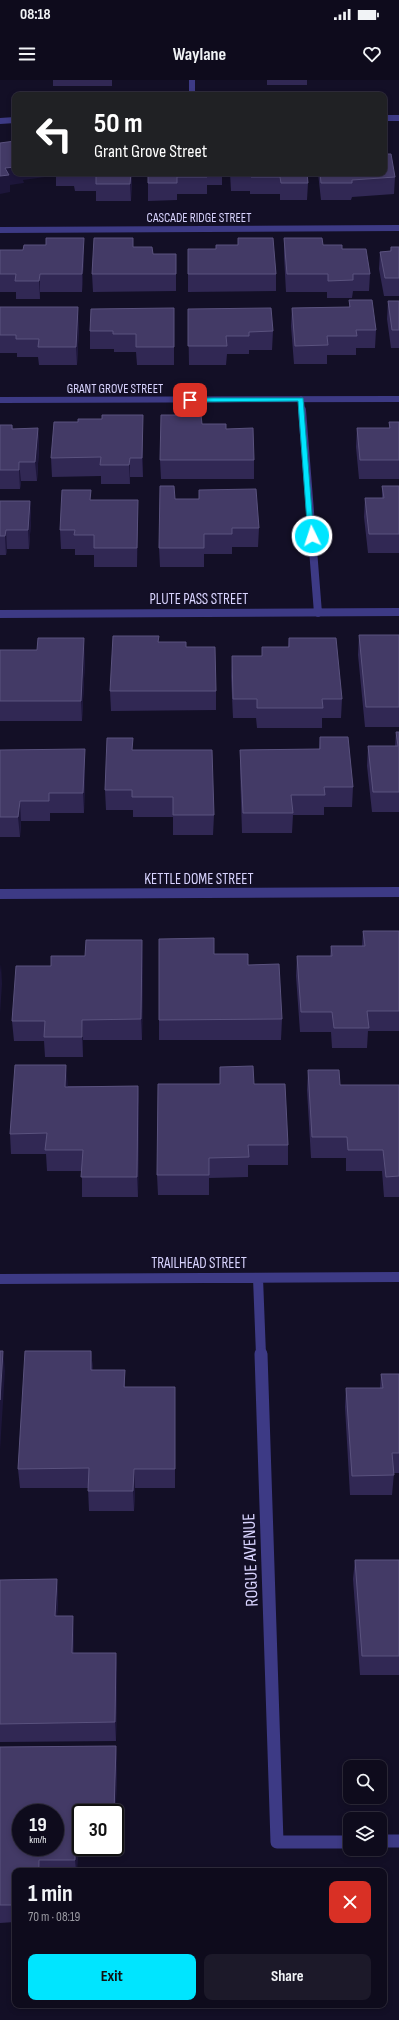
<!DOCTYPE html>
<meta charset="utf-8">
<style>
body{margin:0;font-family:"Sofia Sans Condensed",sans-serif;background:#1c1929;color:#f1f3f6;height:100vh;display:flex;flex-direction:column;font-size:15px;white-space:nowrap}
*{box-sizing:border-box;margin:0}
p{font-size:13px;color:#9b9ba3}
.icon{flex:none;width:22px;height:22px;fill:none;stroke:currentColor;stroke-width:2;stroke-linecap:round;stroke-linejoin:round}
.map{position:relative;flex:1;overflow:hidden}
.details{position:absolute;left:12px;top:1788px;width:375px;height:140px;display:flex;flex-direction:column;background:#0e0b1c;border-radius:8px;box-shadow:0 2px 6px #0003,0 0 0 1px #2e2b3b}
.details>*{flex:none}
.guide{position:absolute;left:12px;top:12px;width:375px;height:84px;border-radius:8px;box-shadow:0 2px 6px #0003,0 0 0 1px #2e2b3b;background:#202124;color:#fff;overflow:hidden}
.tools{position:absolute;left:343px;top:1680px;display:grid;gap:8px}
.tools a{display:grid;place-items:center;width:44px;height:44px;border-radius:8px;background:#0e0b1c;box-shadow:0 2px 6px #0003,0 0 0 1px #2e2b3b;font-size:20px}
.speed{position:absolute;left:12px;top:1724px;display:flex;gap:8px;font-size:20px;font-weight:700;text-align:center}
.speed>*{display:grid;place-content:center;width:52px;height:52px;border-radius:50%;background:#0e0b1c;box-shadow:0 2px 6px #0003,0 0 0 1px #2e2b3b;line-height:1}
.speed small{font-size:10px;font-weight:400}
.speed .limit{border:2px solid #111;border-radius:6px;background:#fff;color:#111}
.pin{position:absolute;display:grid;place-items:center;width:34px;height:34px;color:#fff;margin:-17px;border-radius:8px;box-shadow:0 2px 6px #0006}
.me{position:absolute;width:44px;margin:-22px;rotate:356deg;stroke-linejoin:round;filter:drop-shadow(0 0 3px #0008)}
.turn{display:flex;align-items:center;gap:14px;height:84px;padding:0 16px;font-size:18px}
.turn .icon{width:52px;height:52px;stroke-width:2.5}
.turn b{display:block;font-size:28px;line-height:34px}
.round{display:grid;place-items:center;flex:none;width:42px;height:42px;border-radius:8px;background:#1c1929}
.overview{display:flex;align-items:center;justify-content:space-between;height:68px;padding:0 16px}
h1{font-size:24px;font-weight:700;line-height:30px}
.primary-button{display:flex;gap:8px;margin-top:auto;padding:8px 16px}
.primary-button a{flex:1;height:46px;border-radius:8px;background:#00e5ff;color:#111;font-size:16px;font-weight:700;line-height:46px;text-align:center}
.primary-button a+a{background:#1c1929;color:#f1f3f6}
.status{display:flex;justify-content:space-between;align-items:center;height:28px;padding:0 20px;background:#0e0b1c;direction:ltr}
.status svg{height:11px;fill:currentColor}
header{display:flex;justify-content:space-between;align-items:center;height:52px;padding:0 16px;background:#0e0b1c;font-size:18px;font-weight:700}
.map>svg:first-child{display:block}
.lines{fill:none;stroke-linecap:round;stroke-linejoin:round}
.minor-far3{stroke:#3d3a85;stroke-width:6}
.minor-far2{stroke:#3d3a85;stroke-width:8}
.minor-far1{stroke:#3d3a85;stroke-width:10}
.minor{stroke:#3d3a85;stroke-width:13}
.wall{fill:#312854}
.shaded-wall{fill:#1d163a}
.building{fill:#433a66;stroke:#5a527e;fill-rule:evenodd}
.route{fill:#00e5ff;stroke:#0095a6}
.labels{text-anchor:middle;stroke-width:4;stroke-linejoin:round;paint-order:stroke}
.far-street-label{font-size:13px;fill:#d9d4ff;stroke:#130f26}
.street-label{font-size:15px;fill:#d9d4ff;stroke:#130f26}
.near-street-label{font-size:18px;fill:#d9d4ff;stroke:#130f26}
</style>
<div class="status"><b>08:18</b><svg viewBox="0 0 49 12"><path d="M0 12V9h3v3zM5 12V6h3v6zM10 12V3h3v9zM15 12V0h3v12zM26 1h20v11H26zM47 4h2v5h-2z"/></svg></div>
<header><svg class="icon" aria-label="menu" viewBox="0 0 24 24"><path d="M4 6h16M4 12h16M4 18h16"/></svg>Waylane<svg class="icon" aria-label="heart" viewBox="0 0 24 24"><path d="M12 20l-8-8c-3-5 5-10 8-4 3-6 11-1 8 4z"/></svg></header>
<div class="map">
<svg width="399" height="1940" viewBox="0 0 399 1940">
<rect width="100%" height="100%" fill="#130f26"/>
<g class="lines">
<path class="minor-far3" d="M192 0V15
M384 38H399
M0 41 15 40
M0 150 399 148
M301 319 302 331
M0 320 399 319"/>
<path class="minor-far2" d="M302 330 318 533
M0 534 399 532"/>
<path class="minor-far1" d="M0 814 399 812
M258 1198 261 1275
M0 1199 399 1197"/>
<path class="minor" d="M261 1274 277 1762H350
M380 1761H399"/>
</g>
<path class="wall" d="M53 0H112V6H53Z
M267 0H307V5H267Z
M56 93H132L131 121H96V111H75L74 106H56Z
M148 93H222V105H207V114H177V120L148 121Z
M230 93H307L308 103 307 120H280V114H250V111H231Z
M318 93H384L395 97 394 114 352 117 351 120H321Z
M284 158 323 165 342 169 370 194 369 211H353L352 218H327V212H286L284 176Z
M133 167 153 174H176V211L93 212 92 194Z
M391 167H399V216H384L379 189 380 172 390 171Z
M188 169 276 194V211L188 212Z
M0 173 84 176 82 212H40V219H16V212H0Z
M349 220 376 250 375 268H356V275H327V284H294L291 246 292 228 349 227Z
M388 221H399V268H391L387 239Z
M0 227 79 245 77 285H39L38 277H17V273H0Z
M174 228V285H137L136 272H114V269H90V251Z
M188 229 273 251 272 270H249V274H227L226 285H189Z
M389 342H399V399H359L356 367 357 348H389Z
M202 344 226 349 254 380V399H161L160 380Z
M0 345H12L13 349 38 348 39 367 37 401H21L20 409H0Z
M143 354V397H130V404H101V396L52 397 51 378Z
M382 406H399V473H368L364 437 365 418H382Z
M175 419 259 448 258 467H232V474H204V487H160L159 468Z
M91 420H138L137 487H94V475H75V469H61L60 450Z
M0 421H30L31 440 29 469H7L6 475H0Z
M359 555H399V647H365L358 575Z
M289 558 342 619 341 638H322V648H257L256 638H233L231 596 232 576H262V567H288Z
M159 562 186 567 216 611V630L111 631 110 611Z
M0 570 85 578 82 641H0Z
M396 652H399V732H372L367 686 368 666H395Z
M320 657 353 707 352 727H324V735H293L292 753H242L240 690V670L319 669Z
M0 670 85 689 84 733H50V741H21L20 757H0Z
M133 670 214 735 213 755H173V737H133V730H106L105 710Z
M363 851H399V951H368L367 968H332L331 952H300L296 896 297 876H330L331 866H362Z
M214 874 248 885 282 939 281 960H159V940Z
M143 880 142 960H83V977H45L44 961H14L12 941 51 886Z
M220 987 254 1004 288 1065V1085H248V1097L209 1098V1115H158L157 1095 220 1004Z
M308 990 340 1005H399V1117H384L382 1091H346V1078H311L307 1010Z
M68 1006H138L139 1026 138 1117H82V1091H47L46 1074H11L10 1054Z
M91 1271 93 1290H125V1307H175V1408H135L134 1431H89L88 1408H20L18 1389Z
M381 1294H399V1393H394L392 1415H350L345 1327 346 1308H380Z
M355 1480H399V1595H360L353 1499Z
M57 1499 58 1518 57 1536 74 1555V1573H116L117 1592 116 1661 0 1662V1500Z
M116 1666 117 1684 115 1761V1733H81V1761H78L77 1791H15V1842L0 1843V1667Z"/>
<path class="shaded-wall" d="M15 87V93H45V97L23 100 24 103 10 105V112L0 114V96L5 88Z
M131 93H132L131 121 130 104Z
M84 158V176L82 212V194Z
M40 194V219L39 201Z
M78 227 79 245 77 285 76 267Z
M143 335V397L142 378Z
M38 348 39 367 37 401 35 382Z
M130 378V404L129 385Z
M19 382 21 401 20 409 19 390Z
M138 420V439L137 487V468Z
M30 421 31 440 29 469 28 450Z
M6 450 7 469 6 475 5 456Z
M84 558 85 578 82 641 81 621Z
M85 669V689L84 733 83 713Z
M20 721 21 741 20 757 18 737Z
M142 860 143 880 142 960 141 939Z
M1 884 2 904 0 934V892Z
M82 940 83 960V977L82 957Z
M66 985 68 1006 66 1027 65 1007Z
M138 1006 139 1026 138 1117 137 1097Z
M3 1271 5 1291 0 1370V1320Z
M91 1271 93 1291 91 1290Z
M134 1389 135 1408 134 1431 133 1411Z
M57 1499 58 1518 56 1555 55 1536Z
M73 1536 74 1555V1592L72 1573Z
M116 1573 117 1592 116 1661 115 1642Z
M116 1666 117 1684 115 1761V1733H114Z
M76 1743 78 1761 77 1791H76L75 1780Z
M39 1780 40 1791H39Z"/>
<path class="building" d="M15 61V87L5 88 9 95 0 96V63Z
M384 74H391L395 97 352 100V103H321L320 93H384Z
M74 93H131L130 104H96V94H74Z
M148 93H207V97H177V103H148Z
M231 93H307L308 103H281L280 97H251L250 94H231Z
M46 158H84L82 194H40L39 201H15L16 194H0V170H23L24 165H46Z
M94 158H133V167H152L153 174H176V194H92Z
M238 158H273L276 194H188V169H216V165H238Z
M284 158H322L323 165H342V169H366L370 194H353V200L328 201V194H287Z
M391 167H399V198H385L380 172 391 171Z
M349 220H372L376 250H356L357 256H327L328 265 295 266 292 228 350 227Z
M388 221H399V250H392Z
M0 227H78L76 267H38L39 259H16V255H0Z
M174 228V267H136V254H113V251H90L91 229Z
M271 228 273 251 249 252V256H226L227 266H188V229Z
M102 335H143L142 378H130L129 385H100L101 377 51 378 54 342H78V339H102Z
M161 335H201L202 344H226V349L253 348 254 380H160Z
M389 342H399V380H360L357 348H390Z
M0 345H12V349L38 348 35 382H19V390H0Z
M160 406H174L175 419H199V410L256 409 259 448H232V454H204V468H159Z
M382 406H399V454H369L365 418H384Z
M62 410H91L90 420H138L137 468H94V455H74L75 450H60Z
M0 421H30L28 450H6L5 456H0Z
M359 555H399V627H366Z
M113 556H159L158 562H186V567H215L216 611H110Z
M38 558H84L81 621H0V570H37Z
M289 558H336L342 619H322L323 628H257V619H233L232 576H262V567H289Z
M396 652H399V712H373L368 666H398Z
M320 657H348L353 707H324L325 715H291L293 733H243L240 670 320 669Z
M107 658H133L132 670H212L214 735H173V717H132V710H105Z
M85 669 83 713H49V721H20L18 737H0V670Z
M363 851H399V931H367L369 948H334L332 932H301L297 876H332L331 866H365Z
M214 858V874H248V885L279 884 282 939 159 940V859Z
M86 860H142L141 939 82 940V957H44L45 941H12L16 886H51V876H85Z
M15 985H66L65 1007 138 1006 137 1097H81L83 1070H45L47 1053 10 1054Z
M253 986 254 1004H285L288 1065H248L249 1077 209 1078V1095H157L158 1004H220V987Z
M308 990H339L340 1005H399V1096L386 1097 383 1070H348L347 1057H312Z
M0 1271H3L0 1320Z
M25 1271H91V1290H125L124 1307H175V1389H134L133 1411H88L89 1388 18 1389Z
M381 1294H399V1373H392L394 1395 352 1396 346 1308H383Z
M355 1480H399V1576H362Z
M57 1499 55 1536H73L72 1573H116L115 1642 0 1644V1500Z
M116 1666 114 1733H81V1743H76L75 1780H39V1791H15V1825H0V1667ZM21 1733H55V1767H21Z"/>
<path class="route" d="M188 318H303L314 458 308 456 298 321 190 322 188 321Z"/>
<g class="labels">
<g class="far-street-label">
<text x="199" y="142">CASCADE RIDGE STREET</text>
<text x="115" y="313">GRANT GROVE STREET</text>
</g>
<g class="street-label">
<text x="199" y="524">PLUTE PASS STREET</text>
<text x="199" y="804">KETTLE DOME STREET</text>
<text x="199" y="1188">TRAILHEAD STREET</text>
</g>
<g class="near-street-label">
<text transform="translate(250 1480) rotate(-92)" y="6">ROGUE AVENUE</text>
</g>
</g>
</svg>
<div class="tools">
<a><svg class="icon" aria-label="search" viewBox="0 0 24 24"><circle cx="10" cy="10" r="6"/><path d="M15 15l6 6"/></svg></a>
<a><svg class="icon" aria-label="layers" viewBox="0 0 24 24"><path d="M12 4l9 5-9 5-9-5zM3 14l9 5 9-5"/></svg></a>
</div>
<div class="speed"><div>19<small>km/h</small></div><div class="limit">30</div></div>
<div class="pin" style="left:190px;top:320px;background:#d93025"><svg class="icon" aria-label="arrive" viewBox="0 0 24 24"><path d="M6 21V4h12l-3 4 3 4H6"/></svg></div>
<svg class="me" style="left:312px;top:456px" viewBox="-20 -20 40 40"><circle r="17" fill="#00e5ff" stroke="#fff" stroke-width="3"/><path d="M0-11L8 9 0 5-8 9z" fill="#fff"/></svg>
<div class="guide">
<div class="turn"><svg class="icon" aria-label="left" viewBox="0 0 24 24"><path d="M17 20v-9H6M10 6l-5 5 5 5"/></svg><div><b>50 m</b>Grant Grove Street</div></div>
</div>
<section class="details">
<div class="overview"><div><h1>1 min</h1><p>70 m · 08:19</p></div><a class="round" style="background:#d93025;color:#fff"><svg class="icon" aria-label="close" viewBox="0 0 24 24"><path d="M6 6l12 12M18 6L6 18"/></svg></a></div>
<div class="primary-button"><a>Exit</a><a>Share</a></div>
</section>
</div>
